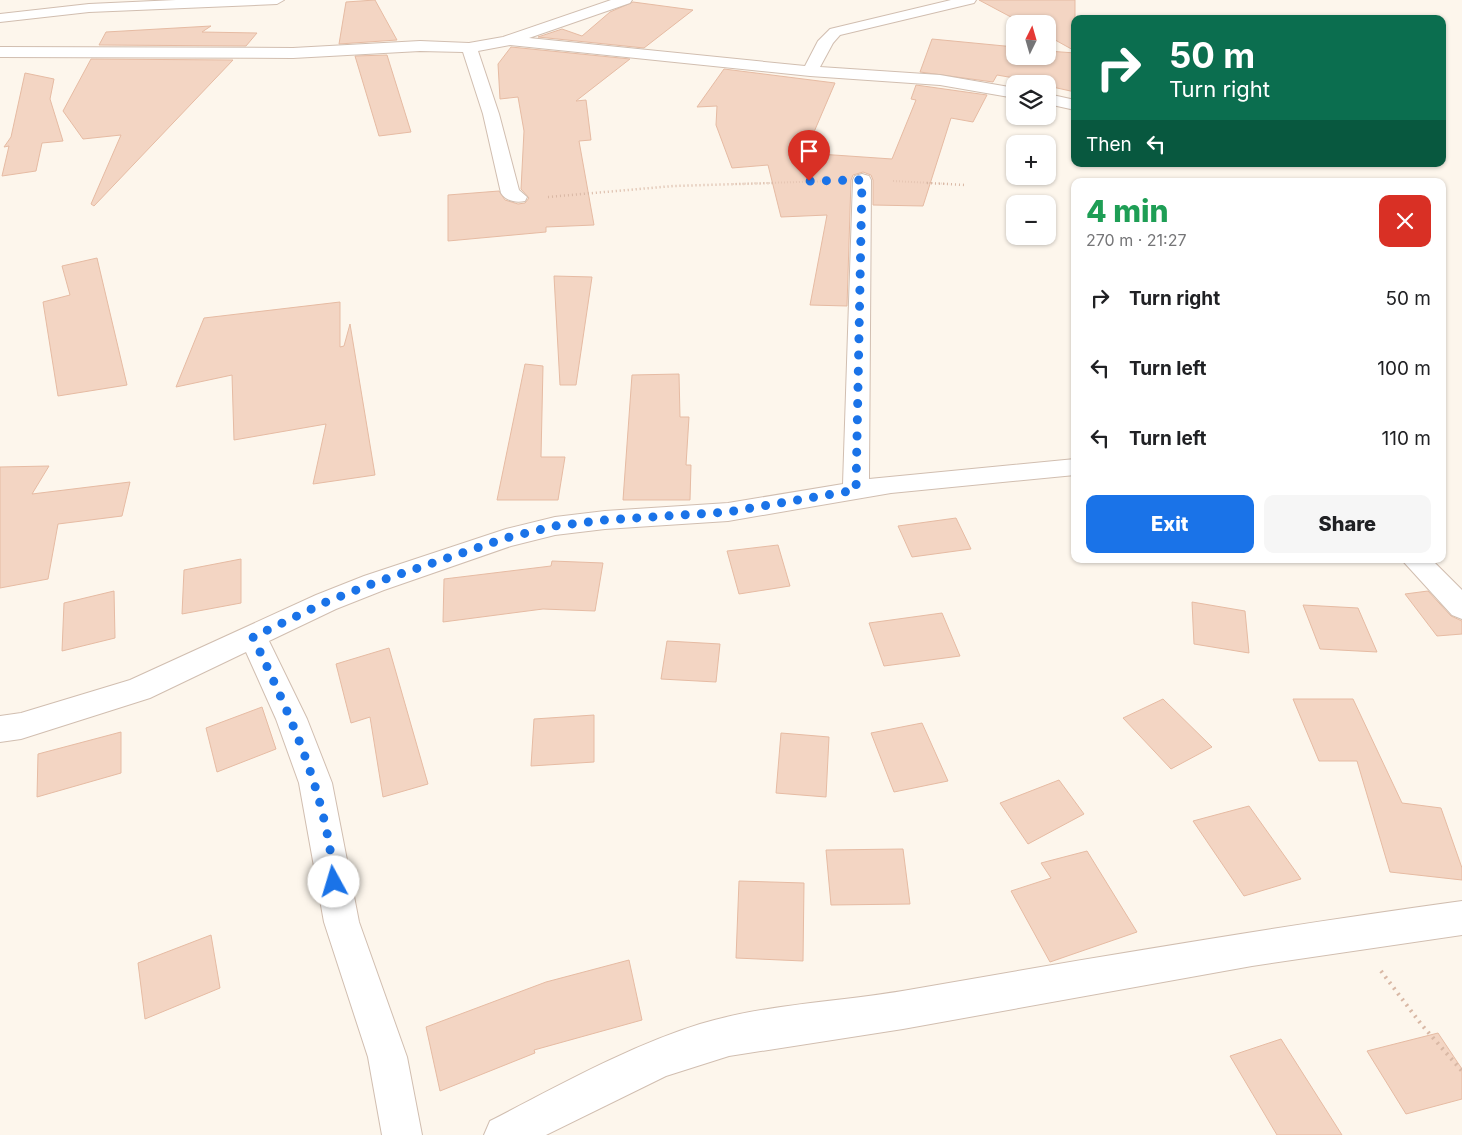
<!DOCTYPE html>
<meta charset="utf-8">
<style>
body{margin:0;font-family:Inter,sans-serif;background:#f6f6f6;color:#202124;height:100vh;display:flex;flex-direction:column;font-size:19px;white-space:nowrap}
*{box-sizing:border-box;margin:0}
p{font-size:16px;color:#757577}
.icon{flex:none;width:28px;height:28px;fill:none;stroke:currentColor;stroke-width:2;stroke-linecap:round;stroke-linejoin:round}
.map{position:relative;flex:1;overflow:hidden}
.drawer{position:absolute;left:1071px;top:178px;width:375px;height:385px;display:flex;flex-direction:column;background:#fff;border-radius:10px;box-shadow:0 1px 4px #0004}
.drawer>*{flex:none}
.guide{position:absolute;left:1071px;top:15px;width:375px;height:152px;border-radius:10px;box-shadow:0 1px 4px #0004;background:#0b6e4f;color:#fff;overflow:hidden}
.needle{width:32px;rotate:5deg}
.controls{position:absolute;left:1006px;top:15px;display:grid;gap:10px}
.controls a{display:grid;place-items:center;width:50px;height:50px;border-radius:10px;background:#fff;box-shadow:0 1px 4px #0004;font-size:25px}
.pin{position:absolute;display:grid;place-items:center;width:42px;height:42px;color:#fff;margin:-51px -21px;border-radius:50% 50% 50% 0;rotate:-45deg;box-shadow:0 0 5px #0007}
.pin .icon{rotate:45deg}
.me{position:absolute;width:55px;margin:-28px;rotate:354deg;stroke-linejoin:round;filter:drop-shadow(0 0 4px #0008)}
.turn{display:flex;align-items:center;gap:18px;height:105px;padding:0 15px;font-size:22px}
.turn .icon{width:65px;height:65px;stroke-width:2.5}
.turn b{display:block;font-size:35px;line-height:42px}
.then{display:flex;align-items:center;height:48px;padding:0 15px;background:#0003;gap:10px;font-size:19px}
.round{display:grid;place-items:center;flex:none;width:52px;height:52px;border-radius:10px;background:#f6f6f6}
.summary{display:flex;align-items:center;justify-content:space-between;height:85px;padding:0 15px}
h1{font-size:30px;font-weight:800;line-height:38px;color:#1e9e55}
.button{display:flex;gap:10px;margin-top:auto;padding:10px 15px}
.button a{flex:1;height:58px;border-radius:10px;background:#1a73e8;color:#fff;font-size:20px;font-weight:800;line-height:58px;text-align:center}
.button a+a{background:#f6f6f6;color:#202124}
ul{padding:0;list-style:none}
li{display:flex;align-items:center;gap:15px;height:70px;padding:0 15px}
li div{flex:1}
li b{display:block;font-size:19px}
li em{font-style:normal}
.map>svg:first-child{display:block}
.building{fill:#f3d5c3;stroke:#e6bba3}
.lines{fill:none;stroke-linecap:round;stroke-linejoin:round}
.minor-casing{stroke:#d1beb0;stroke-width:2}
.path-far2{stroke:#d9b8a5;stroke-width:2;stroke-dasharray:0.5 2.5;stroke-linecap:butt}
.path-far1{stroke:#d9b8a5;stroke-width:2.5;stroke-dasharray:1 3;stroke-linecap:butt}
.path{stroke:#d9b8a5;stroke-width:4;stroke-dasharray:2 5;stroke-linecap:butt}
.minor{fill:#fff;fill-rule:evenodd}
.route{stroke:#1a73e8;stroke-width:9;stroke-dasharray:0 16.2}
</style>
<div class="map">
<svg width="1462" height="1135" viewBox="0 0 1462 1135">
<rect width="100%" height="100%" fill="#fdf6ec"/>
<path class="building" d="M375 0 397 40 339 44 346 2Z
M979 0H1075V51L1048 36V24H1024Z
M633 2 693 10 644 48 538 37 562 29 582 36 610 12Z
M211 26 202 32 257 33 246 46 99 45 106 32Z
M932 39 1015 47V56H1048V51L1075 53V92L1048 86V84L997 75 993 82 920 72Z
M511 47 630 59 576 101 586 100 591 140 579 141 594 225 546 227V232L448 241V195L499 191 505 200 518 204 525 203 529 198 521 189 524 131 518 97 500 99 498 64Z
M387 55 411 132 379 136 355 56Z
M91 59 233 60 94 206 91 204 121 135 83 139 63 111Z
M724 69 835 83 805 153 892 159 916 100 911 99 916 85 987 95 973 122 951 118 923 206 873 205V180L871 175 863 172 853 175 851 180 847 306 810 305 827 215 781 217 768 165 732 168 716 125 717 106 697 107Z
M25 73 54 79 50 99 63 141 42 143 36 171 2 176 9 146 4 147 11 137Z
M97 258 127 385 58 396 43 302 70 295 62 266Z
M554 276 592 277 576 385H560Z
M340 302V347L344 346 350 324 375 475 313 484 326 424 234 440 232 375 176 387 204 318Z
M525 364 543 366 541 457H565L558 500H497Z
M679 374 680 417H689L686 465H691L690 500H623L632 375Z
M49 466 32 494 130 482 122 516 58 524 48 579 0 588V467Z
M956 518 971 549 912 557 898 526Z
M778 545 790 586 739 594 727 551Z
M241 559V603L182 614 184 570Z
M552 561 603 563 595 611 543 609 443 622 444 579 551 566Z
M114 591 115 638 62 651 64 603Z
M1428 591 1451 616 1462 621V634L1437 636 1405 594Z
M1192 602 1245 611 1249 653 1194 644Z
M1303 605 1358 608 1377 652 1320 649Z
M942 613 960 656 884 666 869 623Z
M667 641 720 644 716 682 661 679Z
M389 648 428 784 383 797 370 717 351 723 336 664Z
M1163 699 1212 747 1171 769 1123 718Z
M1293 699H1353L1402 803 1441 808 1462 868V880L1390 872 1357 761H1319Z
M262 707 276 749 217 772 206 728Z
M594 715V762L531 766 534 719Z
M922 723 948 781 894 792 871 733Z
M121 732V773L37 797 38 754Z
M781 733 829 737 826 797 776 793Z
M1059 780 1084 814 1028 844 1000 803Z
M1249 806 1301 879 1244 896 1193 821Z
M903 849 910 904 831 905 826 850Z
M1087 851 1137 932 1050 962 1011 891 1051 878 1041 863Z
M739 881 804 883 803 961 736 958Z
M211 935 220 988 145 1019 138 963Z
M629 960 642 1020 534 1050 535 1053 440 1091 426 1027 546 982Z
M1438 1033 1462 1069V1099L1406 1114 1367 1051Z
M1281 1039 1342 1135H1277L1230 1056Z"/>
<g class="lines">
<g class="minor-casing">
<path id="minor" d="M176 0H284L277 4 89 12 0 22V14L89 4Z
M611 0H632L630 3 529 38 805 66 818 41 830 29 951 0H976L974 3 840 35 833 43 820 67 940 75 1015 88V98L940 85 810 76 510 45 478 51 499 114 519 190 527 197 525 201C516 203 506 201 501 193L483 114 463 52 420 51 293 58 0 57V47L293 48 420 41 469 43 503 37Z
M1048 94 1075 100V110L1048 104Z
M862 174 869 176 871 180 869 479 1075 459V475L891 493 728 521 605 529 555 535 511 546 384 590 336 609 269 641 307 719 332 783 359 922 407 1057 422 1135H382L368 1057 324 922 299 783 276 719 246 652 150 698 21 739 0 742V716L21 713 130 680 316 595 364 576 506 529 555 517 605 511 728 503 843 484 853 180 855 176Z
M1401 559H1431L1462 590V619L1452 615Z
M1462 901V935L1252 966 903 1029 729 1056 666 1076 546 1135H484L490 1121C558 1086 627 1047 700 1024 770 1003 843 1002 914 989 1096 957 1279 926 1462 901Z"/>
</g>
<path class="path-far2" d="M893 181 950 184
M733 184 831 181"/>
<path class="path-far1" d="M927 183 966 185
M548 197 673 186 773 183"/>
<path class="path" d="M1381 971 1421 1024 1462 1071"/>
<use href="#minor" class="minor"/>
</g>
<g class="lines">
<path class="route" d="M334 882C327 794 290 715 253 637L326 602 374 583 506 538 555 526 605 520 728 512 856 490 862 180 809 181"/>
</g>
</svg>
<div class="controls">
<a><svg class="needle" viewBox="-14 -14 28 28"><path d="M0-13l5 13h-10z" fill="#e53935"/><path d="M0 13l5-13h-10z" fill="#757577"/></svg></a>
<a><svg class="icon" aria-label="layers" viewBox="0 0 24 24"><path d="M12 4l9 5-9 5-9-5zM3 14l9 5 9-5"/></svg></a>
<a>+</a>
<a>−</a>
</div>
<div class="pin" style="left:809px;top:181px;background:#d93025"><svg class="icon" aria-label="arrive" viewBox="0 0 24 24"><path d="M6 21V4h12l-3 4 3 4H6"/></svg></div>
<svg class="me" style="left:334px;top:882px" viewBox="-20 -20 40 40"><circle r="19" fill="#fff"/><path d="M0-13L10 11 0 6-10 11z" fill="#1a73e8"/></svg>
<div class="guide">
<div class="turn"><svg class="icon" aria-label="right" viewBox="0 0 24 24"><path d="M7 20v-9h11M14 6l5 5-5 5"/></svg><div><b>50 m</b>Turn right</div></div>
<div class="then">Then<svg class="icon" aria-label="left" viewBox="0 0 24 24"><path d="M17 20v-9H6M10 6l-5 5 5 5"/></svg></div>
</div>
<section class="drawer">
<div class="summary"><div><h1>4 min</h1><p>270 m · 21:27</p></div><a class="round" style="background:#d93025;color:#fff"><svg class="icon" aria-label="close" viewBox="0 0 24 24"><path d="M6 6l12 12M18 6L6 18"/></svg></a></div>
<ul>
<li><svg class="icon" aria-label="right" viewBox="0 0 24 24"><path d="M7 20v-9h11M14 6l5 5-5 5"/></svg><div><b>Turn right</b></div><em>50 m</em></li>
<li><svg class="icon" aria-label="left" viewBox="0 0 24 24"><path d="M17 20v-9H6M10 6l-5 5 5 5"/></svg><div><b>Turn left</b></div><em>100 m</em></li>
<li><svg class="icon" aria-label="left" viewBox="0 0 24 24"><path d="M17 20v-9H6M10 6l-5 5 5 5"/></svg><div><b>Turn left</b></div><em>110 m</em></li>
</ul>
<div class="button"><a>Exit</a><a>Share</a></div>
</section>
</div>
